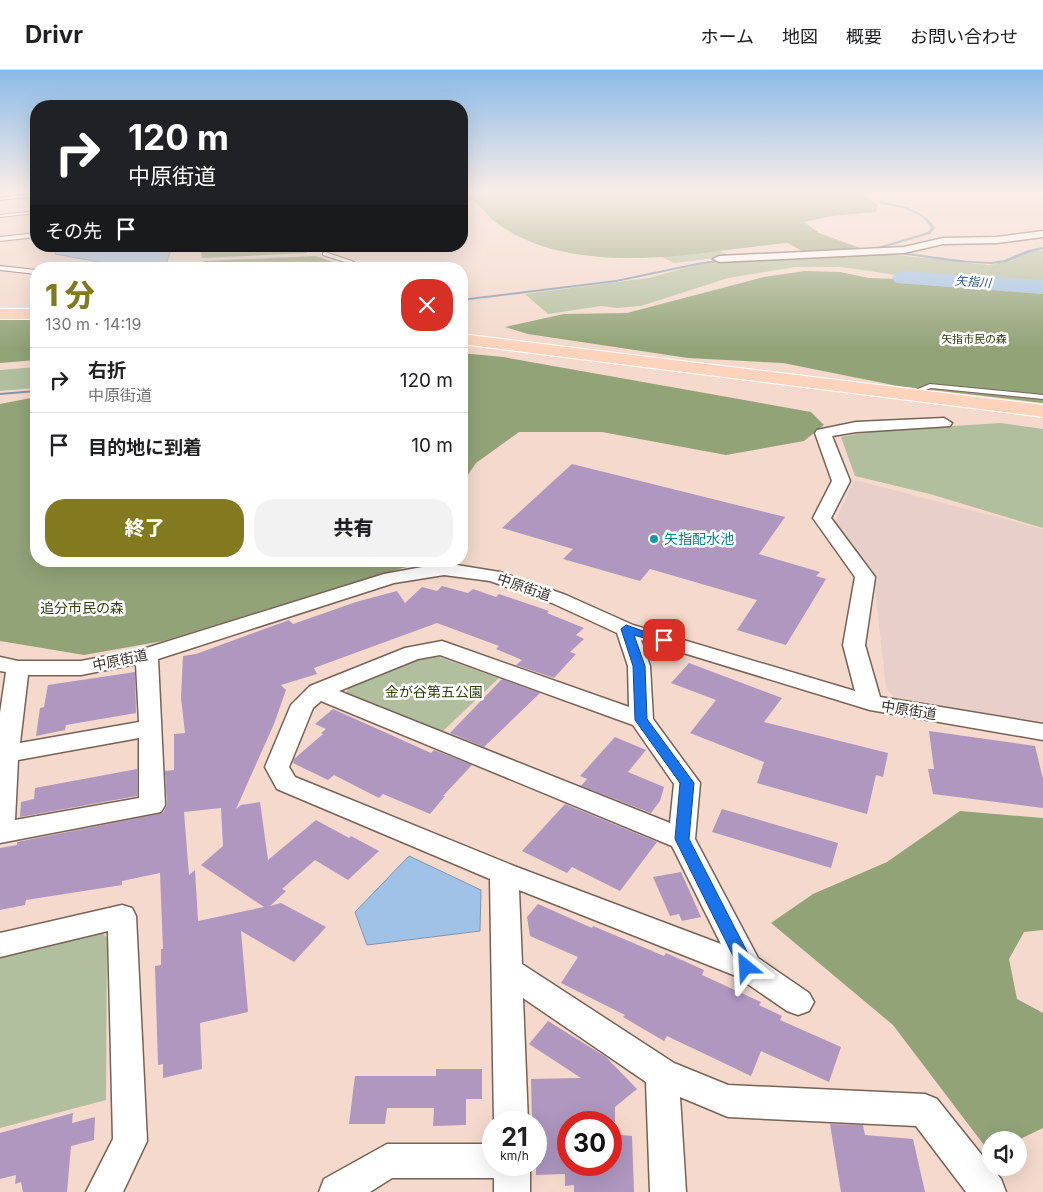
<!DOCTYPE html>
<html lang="ja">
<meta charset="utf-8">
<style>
body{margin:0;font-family:Inter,"Noto Sans JP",sans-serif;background:#f2f2f2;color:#202124;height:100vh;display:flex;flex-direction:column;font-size:19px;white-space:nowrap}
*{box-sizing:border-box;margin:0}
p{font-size:16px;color:#757577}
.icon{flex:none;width:28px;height:28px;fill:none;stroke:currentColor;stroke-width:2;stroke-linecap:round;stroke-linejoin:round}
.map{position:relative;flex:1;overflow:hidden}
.sheet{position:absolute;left:30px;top:192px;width:438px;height:305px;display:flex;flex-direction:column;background:#fff;border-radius:20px;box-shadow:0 5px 20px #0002}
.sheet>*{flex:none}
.banner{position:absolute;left:30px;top:30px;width:438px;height:152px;border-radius:20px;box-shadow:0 5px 20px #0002;background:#202124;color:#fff;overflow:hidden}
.tools{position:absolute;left:982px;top:1061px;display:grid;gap:10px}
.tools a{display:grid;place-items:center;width:45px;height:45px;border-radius:50%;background:#fff;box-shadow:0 5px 20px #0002;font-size:25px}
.speed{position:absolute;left:482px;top:1041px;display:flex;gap:10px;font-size:25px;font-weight:700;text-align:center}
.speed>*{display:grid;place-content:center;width:65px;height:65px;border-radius:50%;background:#fff;box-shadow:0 5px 20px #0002;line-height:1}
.speed small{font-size:12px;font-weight:400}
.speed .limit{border:8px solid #d22;background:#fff;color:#111}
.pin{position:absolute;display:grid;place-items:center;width:42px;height:42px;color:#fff;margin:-21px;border-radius:10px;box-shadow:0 2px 8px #0006}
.me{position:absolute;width:55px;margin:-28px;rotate:333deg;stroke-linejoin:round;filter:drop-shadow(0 0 4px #0008)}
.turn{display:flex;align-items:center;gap:18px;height:105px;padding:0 15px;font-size:22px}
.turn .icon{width:65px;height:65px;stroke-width:2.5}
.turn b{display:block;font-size:35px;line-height:42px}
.then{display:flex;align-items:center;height:48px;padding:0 15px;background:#0003;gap:10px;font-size:19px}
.round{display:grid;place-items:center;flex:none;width:52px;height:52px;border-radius:20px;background:#f2f2f2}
.headline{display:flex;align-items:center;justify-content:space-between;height:85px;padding:0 15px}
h1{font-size:30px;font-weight:800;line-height:38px;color:#83791f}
.action{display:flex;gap:10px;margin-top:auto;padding:10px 15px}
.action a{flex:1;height:58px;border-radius:20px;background:#83791f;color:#fff;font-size:20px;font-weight:800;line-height:58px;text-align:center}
.action a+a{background:#f2f2f2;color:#202124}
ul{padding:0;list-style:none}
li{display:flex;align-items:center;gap:15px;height:65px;padding:0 15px;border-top:1px solid #e0e0e0}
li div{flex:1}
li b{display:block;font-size:19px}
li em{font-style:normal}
header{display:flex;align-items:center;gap:30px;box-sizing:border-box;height:70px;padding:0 25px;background:#fff;border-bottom:1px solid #e0e0e0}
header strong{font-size:24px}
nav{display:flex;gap:28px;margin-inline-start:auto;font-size:18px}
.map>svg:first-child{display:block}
.industrial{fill:#e9cfc9}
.green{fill:#b2bf9e}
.forest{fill:#91a377}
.water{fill:#9fc2e6;stroke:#8096ae}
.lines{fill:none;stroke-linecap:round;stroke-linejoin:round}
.stream{fill:#8096ae;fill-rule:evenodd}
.river{fill:#9fc2e6;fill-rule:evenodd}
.building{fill:#af97c0;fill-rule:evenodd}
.lane-casing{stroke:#786256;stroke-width:2}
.street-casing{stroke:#786256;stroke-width:3}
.primary-casing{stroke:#fff;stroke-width:2}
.lane{fill:#fff;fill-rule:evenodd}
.street{fill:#fff;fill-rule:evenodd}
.primary{fill:#fdd3bc;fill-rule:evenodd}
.route{fill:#1a73e8;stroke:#114b97}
.culture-dot{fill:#0f9aa8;stroke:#fff;stroke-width:2}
.labels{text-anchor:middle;stroke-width:5;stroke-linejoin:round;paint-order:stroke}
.far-park-label{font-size:11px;fill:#2f3f0c;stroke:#fff}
.far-water-label{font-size:12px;font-style:italic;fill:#295b8a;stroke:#fff}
.culture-label{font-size:14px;fill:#0d838f;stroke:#fff;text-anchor:start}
.street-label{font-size:14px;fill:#392f2a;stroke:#fff}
.park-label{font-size:14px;fill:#2f3f0c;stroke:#fff}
</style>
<header>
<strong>Drivr</strong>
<nav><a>ホーム</a><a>地図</a><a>概要</a><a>お問い合わせ</a></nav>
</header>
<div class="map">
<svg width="1043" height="1122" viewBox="0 0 1043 1122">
<rect width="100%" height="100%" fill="#f4d9cc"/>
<path class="industrial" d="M855 408V410L1043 459V652L895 628 886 618 873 501 835 452Z"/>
<path class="green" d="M701 174 732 186 674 193 649 181Z
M1036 180 1043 181V213L897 205 841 197H795L728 208 641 236 617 238 601 236 548 244 525 224 649 208 700 194 878 183 989 195 1012 191 1026 182Z
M36 297V318L0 321V300Z
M1001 353 1043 359V458L930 424 855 406 841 367 873 361Z
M430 586 439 587 499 608 442 662 346 625 349 615Z
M100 862 107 867 106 1030 0 1058V884Z"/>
<path class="forest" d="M461 121H860L878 135 876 142 832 146 804 152 819 163 860 178 805 183 788 173C713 180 635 198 560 181 538 176 512 165 494 151 484 143 477 126 461 130Z
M200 176H307V183L202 188Z
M316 186 351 199H200L204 191Z
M805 201 840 202 869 208 967 212 1043 220V333L898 316 783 293 688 288 528 264 505 257 564 244 627 243 764 207Z
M0 248H36V290L0 293Z
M461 283 503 287 811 342 824 355 804 371 726 385 602 362H519L476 393 461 415Z
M36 327V491H426L163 571 84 585 0 571V334Z
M960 741 1043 748V860L1024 862 1009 889 1017 929 1043 943V1058L1018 1070H991L990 1083 893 955 771 853 813 824 887 792Z"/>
<path class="water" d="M81 176H146L171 180 166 194 138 199 55 184 56 179Z
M409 786 481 820 480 861 367 875 355 842Z"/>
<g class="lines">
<path class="stream" d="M880 131C900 136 923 138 935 158L930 164 868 182V180L928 162 931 158C921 139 898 138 879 133Z
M1043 177V179L1031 182 1007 192 992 194 956 192 893 183 895 182 907 183 968 191 992 192 1004 190 1028 180Z
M725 189 727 190 726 191 697 195 616 212 461 231V229L616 210 697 193Z
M36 320V322L0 325V323Z"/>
<path class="river" d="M904 201 1043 210V224L896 213 892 208 896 203Z"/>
</g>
<path class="building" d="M572 394 785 447 759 484 820 502 816 506 826 509 786 575 737 560 757 530 650 499 640 511 563 489 573 479 502 458Z
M442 516 468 523 473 519 496 527 499 524 549 541 547 543 584 558 576 565 584 569 570 582 576 584 554 608 516 595 522 590 496 579 499 576 437 553 314 598 317 604 281 615 286 620 274 654 236 739 241 735 260 732 268 790 316 750 349 768 351 766 379 781 348 810 315 790 282 819 286 821 270 836 281 833 326 857 294 892 241 861 248 942 200 953 202 999 163 1008V994L158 995 155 896 161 895V879H163L160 803 122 811V815L26 830 25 835 0 840V778L17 775V772L163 743 167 735 165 701 174 700V664L185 663 181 628 183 586 196 584 289 550 293 554 356 532 397 521 405 533 422 517 437 521ZM221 738 223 776 201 795 264 837 198 851 195 800 189 805 184 742Z
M689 593 782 628 764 652 888 683 883 707 876 705 867 744 757 713 764 692 690 663 716 630 671 613Z
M135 602 136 643 66 655 65 660 36 666 40 638 44 637 48 615Z
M502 609 540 623 484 677 450 663Z
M333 639 431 683 434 680 472 695 443 726H445L430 744 383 724 379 728 334 705 328 710 293 693 294 689 323 664 321 663 326 659 315 654Z
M929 661 1035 676 1043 709V738L933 724 928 699H934Z
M615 667 646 680 628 702 664 717 660 731 651 743 581 716 587 709 580 706Z
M137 699V726L20 747 21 732 34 729 35 718Z
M565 734 657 772 620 821 572 797 567 803 522 781Z
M722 739 838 773 831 798 712 762Z
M681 802 701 847 682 851 679 844 670 846 653 807Z
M538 834 592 858 593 856 664 886 666 883 704 900 702 905 761 932 759 935 782 946 780 950 841 977 829 1012 761 981 751 1006 667 966 664 971 623 947 625 945 561 913 578 887 530 866 527 847Z
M548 951 606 987 637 1019 615 1037V1052H569V1095H611V1064L632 1066 634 1122H574V1115L565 1116V1104L536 1105V1052H532L531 1009 581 1008 529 974Z
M436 999H482V1029H466V1055L433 1056 434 1038H387L385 1054H349L355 1006H436Z
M73 1043 72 1053 95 1047 94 1070 71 1076 67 1122H23L21 1112 15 1114 16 1105 0 1109V1063Z
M830 1054 863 1055 865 1065 913 1069 925 1122H841Z"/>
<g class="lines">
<g class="lane-casing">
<path id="lane" d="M36 124V126L0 130V128Z
M36 141V143L0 147V145Z
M36 163V167L0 171V167Z
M325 182 352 191 365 199H358L348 193 323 185V183Z
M0 196 36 200V204L0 200Z
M930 314 1043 325V329L931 318 910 326 906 324Z"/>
</g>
<g class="street-casing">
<path id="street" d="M1043 161V167L997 173 943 174 904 183 719 192 713 189 719 186 904 177 943 168 997 167Z
M944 348 952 353 950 356 856 362 832 366 850 411 831 448 875 507 865 575 880 627 1043 654V670L870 640 641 570 650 596 653 649 700 713 695 769 758 888 809 923 814 932 809 941 798 945 787 941 736 906 519 820 522 894 674 993 728 1015 925 1024 937 1029 1001 1109 1006 1122H966L916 1056 728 1047 680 1027 686 1122H650L646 1012 523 928 528 1052H494L490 809 277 719 265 697 291 635 310 616 405 578 442 571 629 637 628 596 617 563 552 533 490 511 444 505 394 513 158 589 165 735 161 742 0 773V643L6 602 0 601V587L18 591H81L143 579 384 504 444 493 500 502 566 525 633 555 855 621 843 575 855 507 813 448 832 411 815 363 817 360 856 352ZM440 585 633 655 674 714 670 753 339 621 418 589ZM136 594 139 652 20 673 28 605H81ZM321 631 672 776 721 874 514 796 295 707 289 697 313 638ZM139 668V728L15 750 18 690Z
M122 835 132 838 136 846 147 1071 123 1122H86L113 1069 108 861 0 887V863Z
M387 1074H494V1095H530V1122H494V1108H392L370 1122H319L324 1109Z"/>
</g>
<g class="primary-casing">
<path id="primary" d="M0 239H36V249H0Z
M461 264 1043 335V347L461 274Z"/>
</g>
<use href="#lane" class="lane"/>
<use href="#street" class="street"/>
<use href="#primary" class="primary"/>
</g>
<linearGradient id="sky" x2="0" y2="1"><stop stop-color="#8bbae7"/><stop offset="0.44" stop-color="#faeee8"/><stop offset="1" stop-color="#faeee8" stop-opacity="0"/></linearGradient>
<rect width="1043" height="278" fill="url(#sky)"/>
<path class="route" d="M626 555 669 570 664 574 634 565 645 596 647 649 694 713 689 769 755 897 752 902 746 904 741 902 675 769 680 713 635 650 633 596 621 559Z"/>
<circle class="culture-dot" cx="654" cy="469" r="5"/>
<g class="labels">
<g class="far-park-label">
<text x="974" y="273">矢指市民の森</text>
</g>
<g class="far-water-label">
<text transform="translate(973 212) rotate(4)" y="4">矢指川</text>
</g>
<g class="culture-label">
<text x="664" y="474">矢指配水池</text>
</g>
<g class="street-label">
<text transform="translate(524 517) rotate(19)" y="5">中原街道</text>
<text transform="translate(120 590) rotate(-12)" y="5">中原街道</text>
<text transform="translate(909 640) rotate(9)" y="5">中原街道</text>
</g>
<g class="park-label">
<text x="82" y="543">追分市民の森</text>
<text x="434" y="627">金が谷第五公園</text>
</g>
</g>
</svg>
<div class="tools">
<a><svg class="icon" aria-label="sound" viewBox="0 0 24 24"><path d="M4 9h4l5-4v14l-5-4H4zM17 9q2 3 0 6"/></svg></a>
</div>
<div class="speed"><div>21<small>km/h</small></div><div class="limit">30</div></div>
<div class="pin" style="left:664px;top:570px;background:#d93025"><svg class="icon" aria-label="arrive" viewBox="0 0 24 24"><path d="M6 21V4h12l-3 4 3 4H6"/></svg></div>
<svg class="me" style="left:746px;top:897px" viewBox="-20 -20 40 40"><path d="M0-17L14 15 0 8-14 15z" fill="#1a73e8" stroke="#fff" stroke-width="4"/></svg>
<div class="banner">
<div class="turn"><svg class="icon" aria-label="right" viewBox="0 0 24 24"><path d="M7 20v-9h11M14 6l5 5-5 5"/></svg><div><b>120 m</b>中原街道</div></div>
<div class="then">その先<svg class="icon" aria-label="arrive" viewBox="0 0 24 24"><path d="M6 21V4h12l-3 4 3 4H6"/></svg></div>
</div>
<section class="sheet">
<div class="headline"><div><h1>1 分</h1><p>130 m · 14:19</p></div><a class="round" style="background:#d93025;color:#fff"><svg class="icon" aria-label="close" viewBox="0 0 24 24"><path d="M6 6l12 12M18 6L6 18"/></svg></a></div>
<ul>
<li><svg class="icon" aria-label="right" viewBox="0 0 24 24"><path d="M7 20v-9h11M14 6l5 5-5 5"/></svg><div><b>右折</b><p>中原街道</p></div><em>120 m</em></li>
<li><svg class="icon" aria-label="arrive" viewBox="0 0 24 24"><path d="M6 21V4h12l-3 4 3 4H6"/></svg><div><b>目的地に到着</b></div><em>10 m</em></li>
</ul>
<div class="action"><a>終了</a><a>共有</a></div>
</section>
</div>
